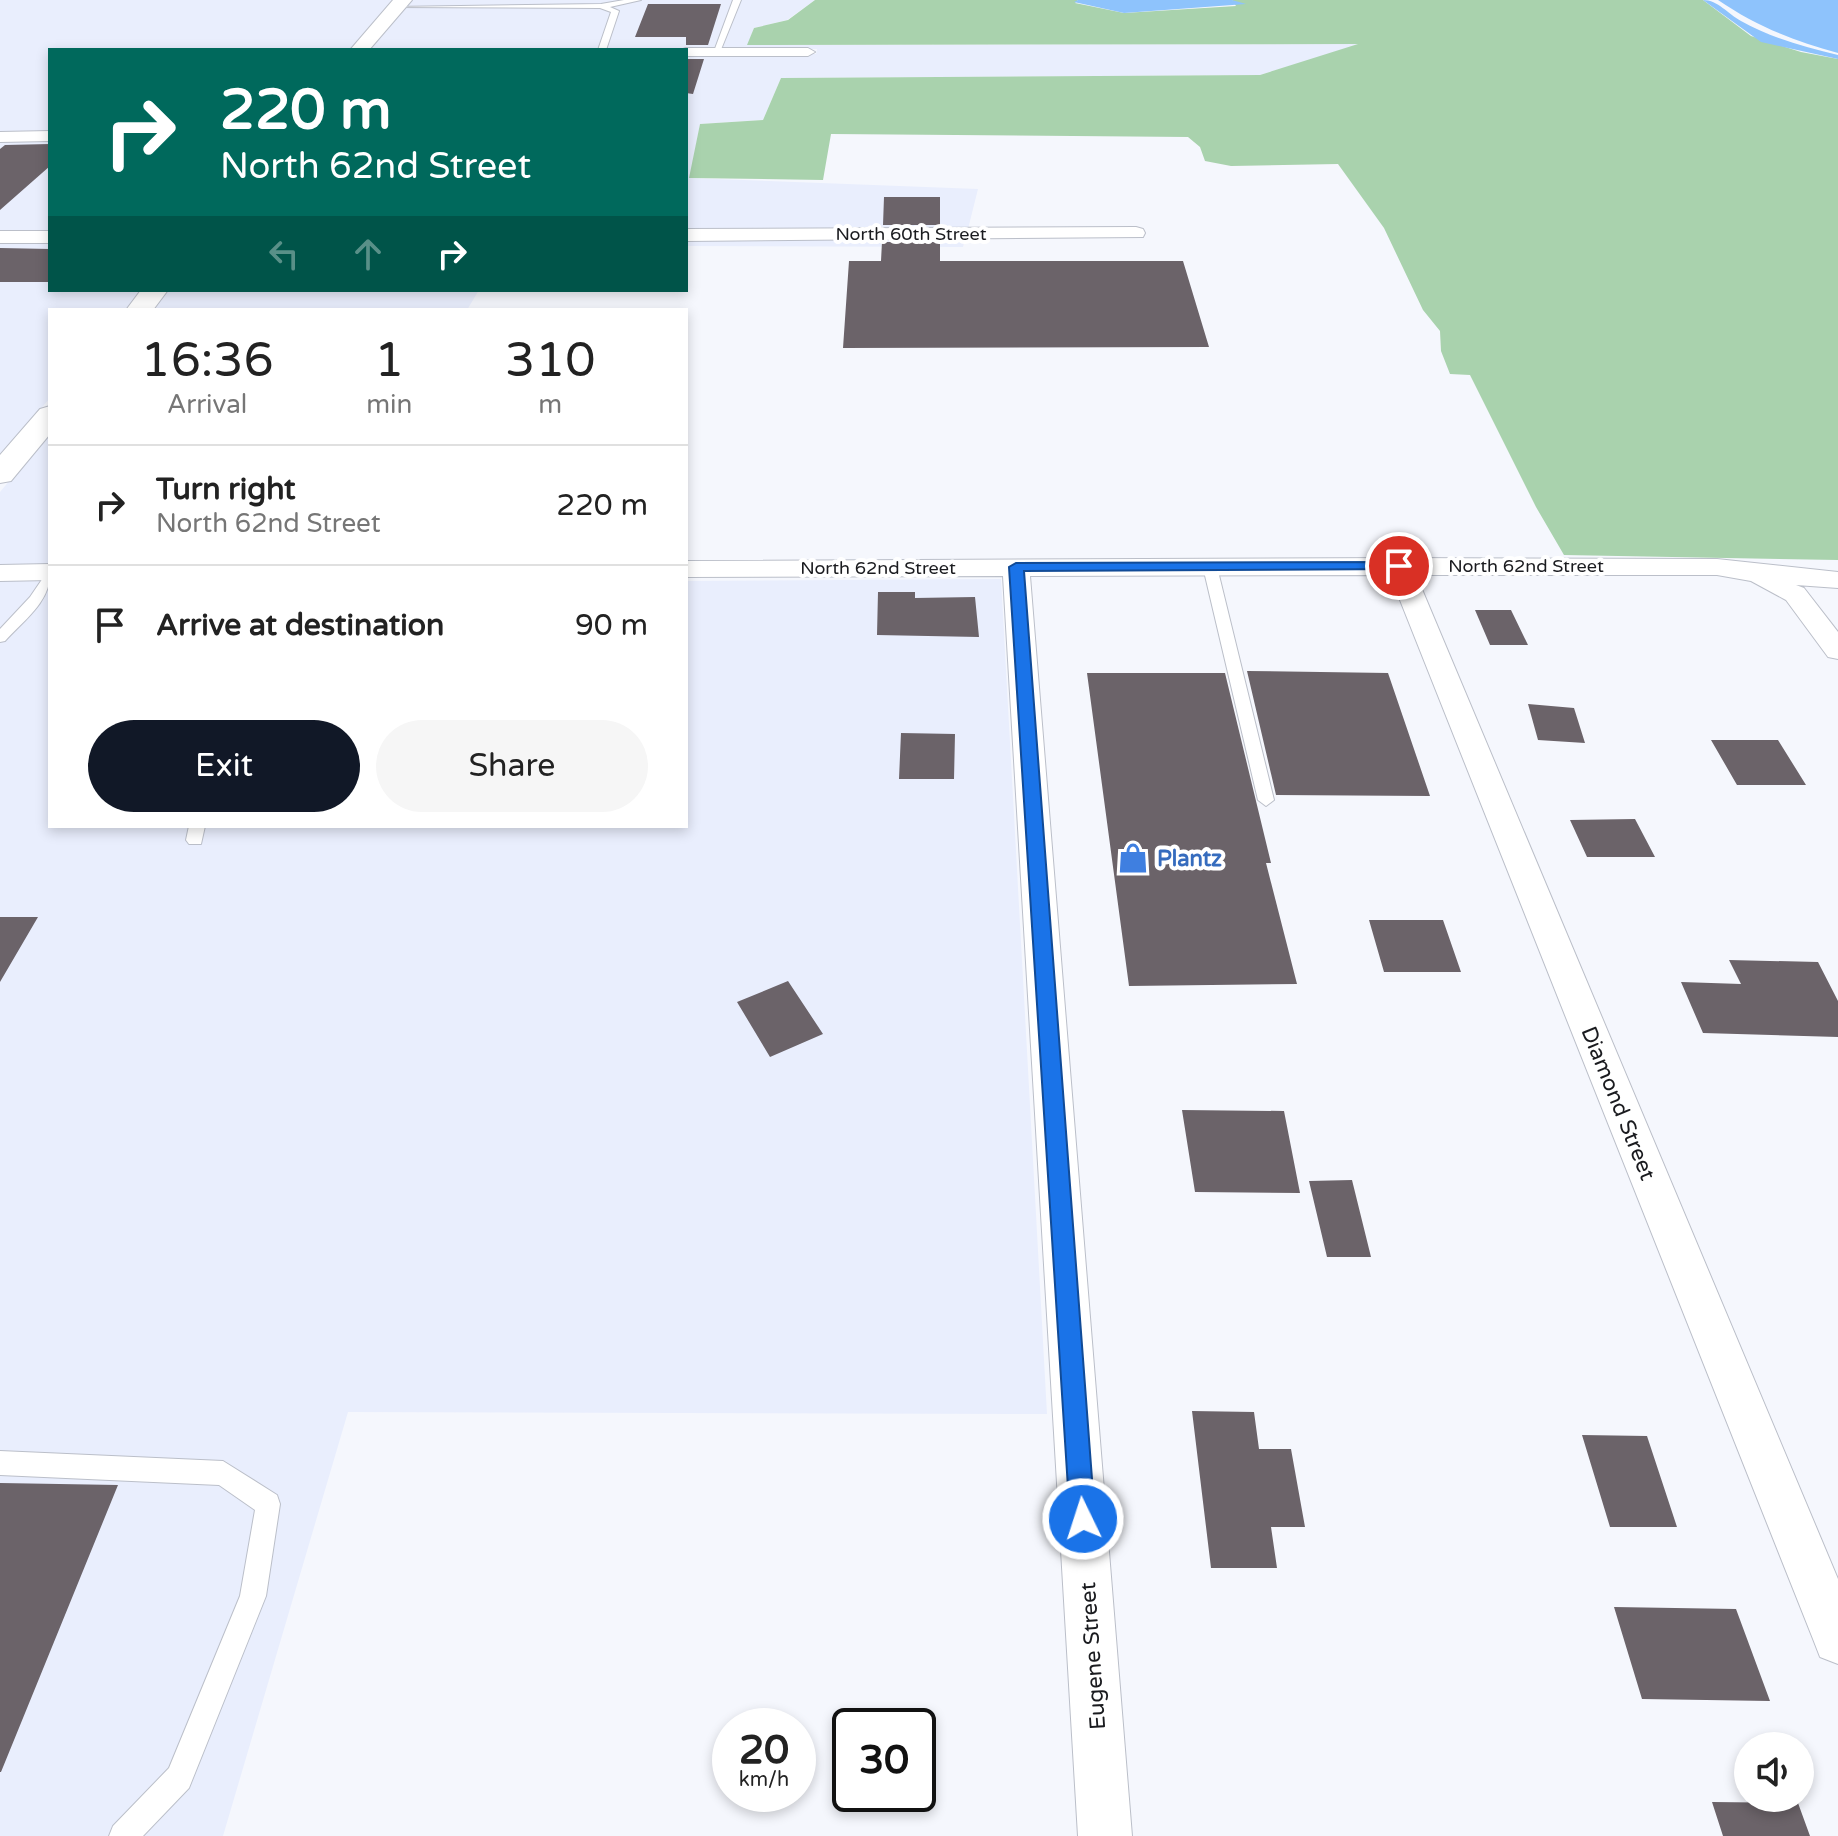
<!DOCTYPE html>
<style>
body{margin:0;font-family:"Varela Round",sans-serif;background:#f6f6f6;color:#222;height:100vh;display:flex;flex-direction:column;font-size:30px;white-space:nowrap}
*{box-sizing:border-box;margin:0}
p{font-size:26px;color:#767676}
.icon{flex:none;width:44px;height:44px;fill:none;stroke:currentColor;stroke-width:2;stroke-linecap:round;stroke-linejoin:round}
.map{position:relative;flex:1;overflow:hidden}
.side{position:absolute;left:48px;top:308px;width:640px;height:520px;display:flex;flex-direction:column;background:#fff;border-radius:0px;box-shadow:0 4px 12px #0003}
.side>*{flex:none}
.guide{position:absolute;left:48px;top:48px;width:640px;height:244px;border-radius:0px;box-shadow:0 4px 12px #0003;background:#00695c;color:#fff;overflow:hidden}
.tools{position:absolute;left:1734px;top:1732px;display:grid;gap:16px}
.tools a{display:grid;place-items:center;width:80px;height:80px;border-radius:50%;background:#fff;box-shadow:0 4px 12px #0003;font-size:40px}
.speed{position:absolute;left:712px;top:1708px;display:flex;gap:16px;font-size:40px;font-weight:700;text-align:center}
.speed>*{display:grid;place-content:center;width:104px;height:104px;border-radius:50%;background:#fff;box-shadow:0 4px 12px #0003;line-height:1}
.speed small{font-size:20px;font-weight:400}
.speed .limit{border:4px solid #111;border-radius:12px;background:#fff;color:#111}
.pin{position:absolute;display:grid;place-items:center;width:68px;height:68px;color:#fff;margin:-34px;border:4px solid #fff;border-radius:50%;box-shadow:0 2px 8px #0007}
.me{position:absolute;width:88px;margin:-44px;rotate:356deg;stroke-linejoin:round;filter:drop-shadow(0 0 6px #0008)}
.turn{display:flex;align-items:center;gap:28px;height:168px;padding:0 40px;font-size:36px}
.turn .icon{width:104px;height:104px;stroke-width:2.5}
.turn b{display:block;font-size:56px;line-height:68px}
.lanes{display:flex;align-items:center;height:76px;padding:0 40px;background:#0003;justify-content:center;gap:40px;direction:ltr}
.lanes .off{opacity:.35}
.eta{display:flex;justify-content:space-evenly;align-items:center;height:136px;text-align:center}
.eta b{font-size:48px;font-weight:600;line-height:56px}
.cta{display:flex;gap:16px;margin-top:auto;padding:16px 40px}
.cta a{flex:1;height:92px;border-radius:48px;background:#111827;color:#fff;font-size:32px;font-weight:600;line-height:92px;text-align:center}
.cta a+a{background:#f6f6f6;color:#222}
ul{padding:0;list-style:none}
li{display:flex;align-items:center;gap:24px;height:120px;padding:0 40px;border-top:2px solid #e0e0e0}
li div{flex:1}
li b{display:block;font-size:30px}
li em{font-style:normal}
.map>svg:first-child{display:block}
.built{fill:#e9eefd}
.green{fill:#a9d2ad}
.water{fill:#8ec3fc}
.building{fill:#6b6369}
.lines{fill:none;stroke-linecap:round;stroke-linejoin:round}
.service-casing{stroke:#bbbfc9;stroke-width:2}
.minor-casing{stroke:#bbbfc9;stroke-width:2}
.secondary-casing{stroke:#bbbfc9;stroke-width:2}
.service{fill:#fff;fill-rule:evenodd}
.minor{fill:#fff;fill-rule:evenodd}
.secondary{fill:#fff;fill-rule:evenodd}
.route{fill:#1a73e8;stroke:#114b97;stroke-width:2}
.labels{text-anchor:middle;stroke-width:8;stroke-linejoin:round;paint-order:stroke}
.far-street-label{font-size:18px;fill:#1a1b1f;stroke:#fff}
.shop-label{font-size:22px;font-weight:bold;fill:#366cbe;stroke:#fff;text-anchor:start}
.street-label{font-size:22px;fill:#1a1b1f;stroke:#fff}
</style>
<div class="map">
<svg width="1838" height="1836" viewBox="0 0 1838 1836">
<rect width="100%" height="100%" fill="#f5f7fd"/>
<path class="built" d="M0 0H394L350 50H50V133H0Z
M411 0H815L787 20 754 28 748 45 1362 44 1260 75 781 78 763 120 700 124 690 178 978 189 968 229 686 231V54H816L817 49 368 50Z
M0 140H50V232H0Z
M965 238 963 247 686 246V239Z
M0 241H50V290H143L126 310H50V398L0 456Z
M168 290H479L467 310H151Z
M50 432V564L0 565V492Z
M1001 579 1047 1414 348 1412 223 1836H0V581H50V826H686V581Z"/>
<path class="green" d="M815 0H1078L1075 3 1124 13 1236 6 1232 0H1703L1751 36 1801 52 1838 59V560L1564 555 1536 507 1470 375 1450 374 1441 351 1440 331 1423 310 1384 228 1338 164 1231 166 1205 161 1200 147 1188 137 831 134 823 180 689 178 700 124 763 120 781 78 1260 75 1358 44 747 45 754 28 788 20Z"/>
<path class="water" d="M1078 0H1232L1246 4 1124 13 1074 2Z
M1703 0C1718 0 1728 14 1741 21 1771 38 1805 47 1838 55V59L1761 42Z
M1718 0H1838V53C1794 41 1756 26 1718 0Z"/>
<path class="building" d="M648 4H721L708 45H686V37H635Z
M686 59H704L693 94 686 93Z
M50 144V166L0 210V149L5 145Z
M884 197H940V225H883Z
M882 242H940V261H1183L1209 347 843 348 849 261H881Z
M0 248 50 249V282H0Z
M878 592H915V598L975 597 979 637 877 635Z
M1475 610H1511L1528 645H1490Z
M1247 671 1388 673 1430 796 1276 795Z
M1087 673H1225L1271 863H1266L1297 984 1129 986Z
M1528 704 1574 708 1585 743 1538 740Z
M901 733 955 734 954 779H899Z
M1711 740H1778L1806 785H1737Z
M1635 819 1655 857H1587L1570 820Z
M0 917H38L0 982Z
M1369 920H1443L1461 972H1384Z
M1729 960 1818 962 1838 1001V1037L1703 1033 1681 982 1741 984Z
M788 981 823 1034 770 1057 737 1002Z
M1182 1110 1284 1111 1300 1193 1195 1192Z
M1352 1180 1371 1257H1327L1309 1181Z
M1192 1411 1254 1412 1259 1449H1291L1305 1527H1271L1277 1568H1211Z
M1582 1435 1647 1436 1677 1527H1610Z
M0 1483 118 1485 1 1772H0Z
M1614 1607 1736 1609 1770 1701 1642 1699Z
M1712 1802 1798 1803 1810 1836H1723Z"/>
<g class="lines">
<g class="service-casing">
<path id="service" d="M624 0H641L610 7 619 11 606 50H598L611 12 600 8 393 7 601 4Z
M733 0H741L720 52 713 54Z
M1210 563 1217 567 1274 800 1266 806 1258 800 1203 567Z
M50 574C50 602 23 621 5 641L0 642V629L30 597 45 575Z
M189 826H205L201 844H189L186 840Z
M0 1451 223 1461 277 1495 280 1504 266 1596 193 1778 189 1788 143 1836H109L113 1826 169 1768 240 1596 255 1510 219 1485 0 1475Z"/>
</g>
<g class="minor-casing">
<path id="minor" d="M686 48H808L815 52 808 56H686V50H680Z
M50 131V141L0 142V132Z
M1136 227 1143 229 1145 233 1143 237 686 241V229Z
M0 231H50V243H0Z
M1399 558 1717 559 1838 572V588L1796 585 1804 588 1838 632V659L1828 657 1786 600 1751 581 1717 575H1416L1838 1579V1664L1820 1657 1813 1639 1390 575 1030 576 1132 1836H1078L1003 576 686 577V561Z
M50 564V580L0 581V565Z"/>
</g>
<g class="secondary-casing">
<path id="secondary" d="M393 0H412L369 50H350Z
M141 290H168L153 310H126Z
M50 406V434L11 481 0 483V455L40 409Z"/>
</g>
<use href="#service" class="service"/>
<use href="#minor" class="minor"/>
<use href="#secondary" class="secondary"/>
</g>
<path class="route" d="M1399 562 1406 566 1404 569 1024 571 1095 1519 1092 1528 1083 1531 1074 1528 1070 1519 1009 567 1016 563Z"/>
<defs>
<g id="shop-bare" transform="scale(2.4)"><path d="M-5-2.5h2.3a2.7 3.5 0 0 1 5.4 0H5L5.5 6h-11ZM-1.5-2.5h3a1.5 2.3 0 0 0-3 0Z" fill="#3f7fe0" stroke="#fff" stroke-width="2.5" paint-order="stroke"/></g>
</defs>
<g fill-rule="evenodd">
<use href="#shop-bare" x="1133" y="858"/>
</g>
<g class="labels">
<g class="far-street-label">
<text x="911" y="240">North 60th Street</text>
<text x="1526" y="572">North 62nd Street</text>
<text x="878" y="574">North 62nd Street</text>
</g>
<g class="shop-label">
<text x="1157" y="866">Plantz</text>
</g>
<g class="street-label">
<text transform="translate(1619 1103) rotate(68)" y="8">Diamond Street</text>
<text transform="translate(1092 1656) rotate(-94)" y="8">Eugene Street</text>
</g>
</g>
</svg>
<div class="tools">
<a><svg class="icon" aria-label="sound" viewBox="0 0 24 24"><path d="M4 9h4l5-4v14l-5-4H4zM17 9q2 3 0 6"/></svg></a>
</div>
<div class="speed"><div>20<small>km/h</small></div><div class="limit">30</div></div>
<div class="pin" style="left:1399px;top:566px;background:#d93025"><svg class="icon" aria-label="arrive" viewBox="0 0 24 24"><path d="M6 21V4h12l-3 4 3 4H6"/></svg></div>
<svg class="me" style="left:1083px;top:1519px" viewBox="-20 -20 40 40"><circle r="17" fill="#1a73e8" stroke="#fff" stroke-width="3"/><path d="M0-11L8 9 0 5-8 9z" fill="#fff"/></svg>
<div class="guide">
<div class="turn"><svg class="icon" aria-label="right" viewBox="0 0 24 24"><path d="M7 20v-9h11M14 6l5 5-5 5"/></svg><div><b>220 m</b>North 62nd Street</div></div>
<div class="lanes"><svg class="icon off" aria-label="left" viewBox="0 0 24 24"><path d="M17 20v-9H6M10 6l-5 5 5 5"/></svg><svg class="icon off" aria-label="ahead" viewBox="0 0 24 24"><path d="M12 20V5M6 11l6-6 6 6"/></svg><svg class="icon" aria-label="right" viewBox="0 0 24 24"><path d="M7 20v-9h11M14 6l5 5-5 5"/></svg></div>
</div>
<section class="side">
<div class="eta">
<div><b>16:36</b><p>Arrival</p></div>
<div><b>1</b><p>min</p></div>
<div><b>310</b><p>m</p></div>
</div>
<ul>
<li><svg class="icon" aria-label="right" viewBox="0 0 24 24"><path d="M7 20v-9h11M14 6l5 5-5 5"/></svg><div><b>Turn right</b><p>North 62nd Street</p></div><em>220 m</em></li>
<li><svg class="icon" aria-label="arrive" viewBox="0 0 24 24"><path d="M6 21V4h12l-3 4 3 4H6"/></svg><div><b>Arrive at destination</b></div><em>90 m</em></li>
</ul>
<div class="cta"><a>Exit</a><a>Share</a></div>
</section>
</div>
